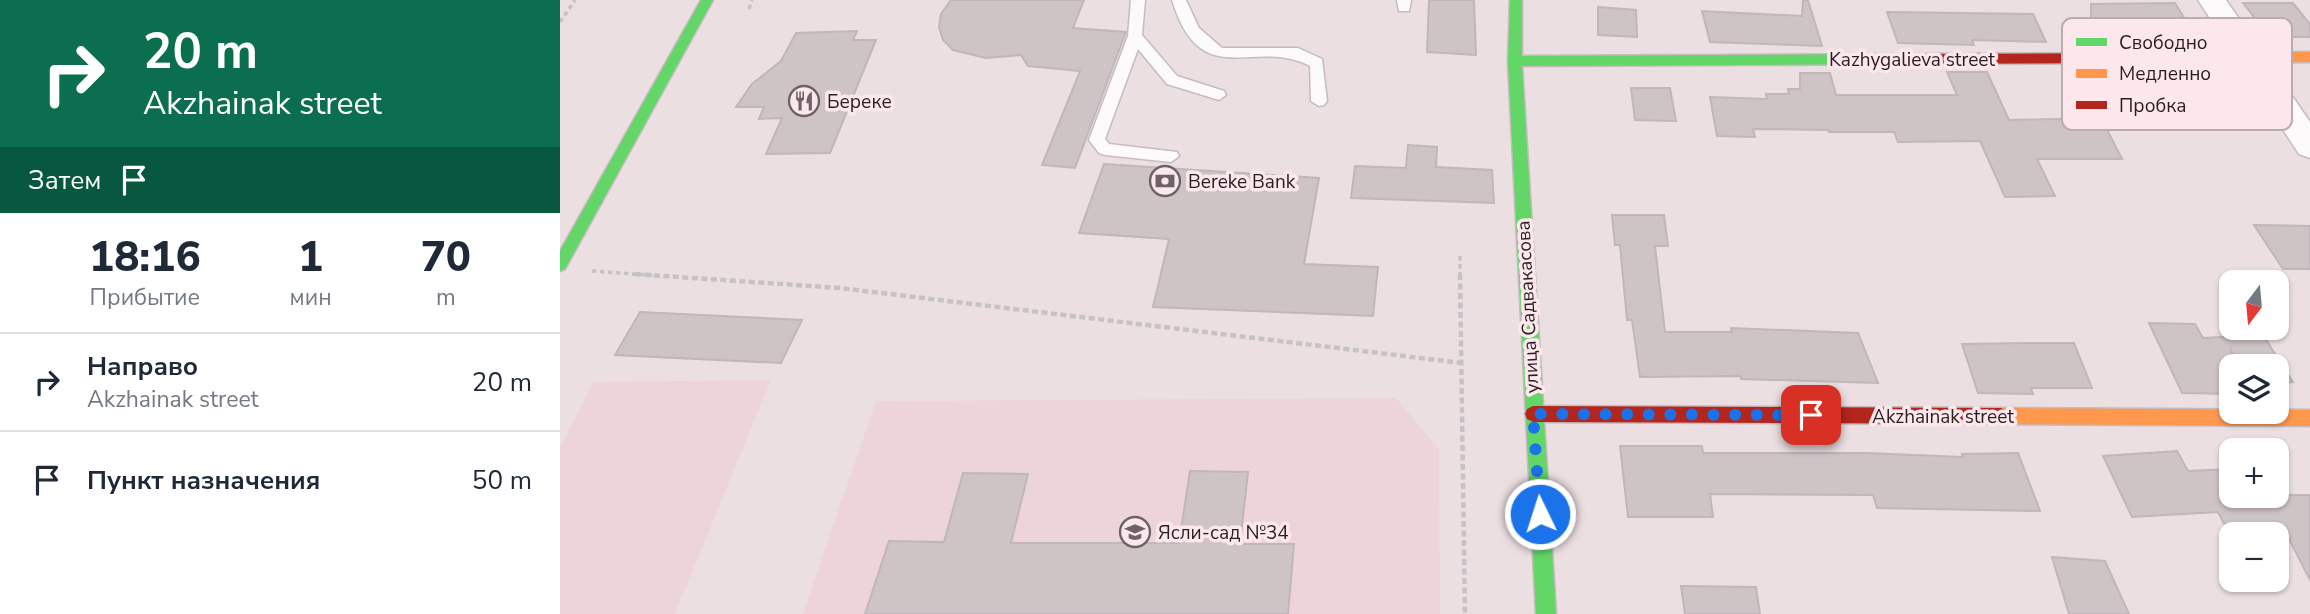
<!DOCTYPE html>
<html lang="ru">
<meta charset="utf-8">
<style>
body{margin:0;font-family:"Nunito Sans",sans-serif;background:#f6f6f7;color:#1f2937;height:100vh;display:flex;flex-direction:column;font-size:26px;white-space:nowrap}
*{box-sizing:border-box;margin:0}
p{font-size:23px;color:#747a83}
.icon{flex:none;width:38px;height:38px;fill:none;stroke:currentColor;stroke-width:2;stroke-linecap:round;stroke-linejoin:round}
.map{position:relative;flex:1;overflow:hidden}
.sheet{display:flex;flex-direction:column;background:#fff;width:560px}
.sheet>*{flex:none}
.banner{background:#0b6e4f;color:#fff;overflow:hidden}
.needle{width:46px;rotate:196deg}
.controls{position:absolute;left:1659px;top:270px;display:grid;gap:14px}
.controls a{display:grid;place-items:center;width:70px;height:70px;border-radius:14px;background:#fff;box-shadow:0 2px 5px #0004;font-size:35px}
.pin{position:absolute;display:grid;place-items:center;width:60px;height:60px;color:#fff;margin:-30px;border-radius:14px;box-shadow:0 4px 10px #0006}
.me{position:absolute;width:77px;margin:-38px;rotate:356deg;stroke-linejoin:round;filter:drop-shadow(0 0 5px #0008)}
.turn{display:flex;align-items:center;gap:24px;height:147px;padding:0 28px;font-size:32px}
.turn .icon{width:91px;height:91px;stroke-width:2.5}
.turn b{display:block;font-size:49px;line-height:60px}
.then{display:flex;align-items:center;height:66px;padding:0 28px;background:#0003;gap:14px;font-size:26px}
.eta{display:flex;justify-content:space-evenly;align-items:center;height:119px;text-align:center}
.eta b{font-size:42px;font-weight:800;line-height:49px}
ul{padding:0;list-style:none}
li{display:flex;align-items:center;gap:21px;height:98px;padding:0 28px;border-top:2px solid #e0e1e3}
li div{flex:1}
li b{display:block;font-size:26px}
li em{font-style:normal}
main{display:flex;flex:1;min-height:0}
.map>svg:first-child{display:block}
.built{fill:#ecd4da}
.building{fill:#cec3c5;stroke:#c1b6b9;stroke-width:2}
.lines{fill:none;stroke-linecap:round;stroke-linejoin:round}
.lane-casing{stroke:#c6bbbe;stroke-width:3}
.street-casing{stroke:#c6bbbe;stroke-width:3}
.fast-casing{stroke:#c6bbbe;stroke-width:3}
.slow-casing{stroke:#c6bbbe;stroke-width:3}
.jam-casing{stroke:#c6bbbe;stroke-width:3}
.path-far1{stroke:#c7c2c4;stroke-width:3.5;stroke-dasharray:4.5 3.5;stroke-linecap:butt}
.path{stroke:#c7c2c4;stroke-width:4.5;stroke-dasharray:6 3.5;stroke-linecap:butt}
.lane{fill:#fcfafb;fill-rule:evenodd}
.street{fill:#fcfafb;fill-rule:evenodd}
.fast{fill:#63d668;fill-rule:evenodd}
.slow{fill:#ff974d;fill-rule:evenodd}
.jam{fill:#b3261e;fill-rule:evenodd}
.route{stroke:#1a73e8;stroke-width:12;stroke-dasharray:0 21.6}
.labels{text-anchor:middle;stroke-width:7;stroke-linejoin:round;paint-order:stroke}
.street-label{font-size:19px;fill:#281f22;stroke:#fce7ec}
.poi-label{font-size:19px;fill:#281f22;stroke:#fce7ec;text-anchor:start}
.key{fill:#fce7ec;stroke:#bcabaf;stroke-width:2}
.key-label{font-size:19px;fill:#281f22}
</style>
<main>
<section class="sheet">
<div class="banner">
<div class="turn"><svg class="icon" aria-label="right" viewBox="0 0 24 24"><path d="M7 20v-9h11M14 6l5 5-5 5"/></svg><div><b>20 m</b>Akzhainak street</div></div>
<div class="then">Затем<svg class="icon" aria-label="arrive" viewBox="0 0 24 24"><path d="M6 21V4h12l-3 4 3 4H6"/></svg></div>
</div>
<div class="eta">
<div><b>18:16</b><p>Прибытие</p></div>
<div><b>1</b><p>мин</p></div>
<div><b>70</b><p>m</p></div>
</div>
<ul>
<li><svg class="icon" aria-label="right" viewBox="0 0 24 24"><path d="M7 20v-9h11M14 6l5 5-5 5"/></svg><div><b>Направо</b><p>Akzhainak street</p></div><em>20 m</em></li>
<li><svg class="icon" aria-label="arrive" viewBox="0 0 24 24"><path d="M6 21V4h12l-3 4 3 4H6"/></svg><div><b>Пункт назначения</b></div><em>50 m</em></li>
</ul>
</section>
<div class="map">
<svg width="1750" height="614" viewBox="0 0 1750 614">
<rect width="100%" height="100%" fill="#ecdfe2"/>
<path class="built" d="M211 380 115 614H0V447L34 382Z
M836 398 879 450 880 614H243L316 401Z"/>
<path class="building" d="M391 0H524L513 28 566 32 515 168 482 165 520 71 468 66 461 55 426 58 393 50 383 40 379 27 381 14Z
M869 0H914L916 55 867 52Z
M1243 0H1248L1262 46 1150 42 1142 11 1242 16Z
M1615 3 1631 29 1531 28V4Z
M1683 3H1733L1750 24V37H1710Z
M1038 7 1076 10 1077 37 1038 35Z
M1327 12 1473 14 1486 42 1412 40 1414 45 1338 43Z
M297 31 293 40H316L270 153 206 154 222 118 199 119 204 107H176L192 84 221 61 236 33Z
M1387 72H1427L1449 120 1541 118 1562 159H1477L1495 196 1445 197 1420 141 1338 142 1334 132H1269V130L1193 129 1195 137 1157 136 1150 97 1207 99 1206 94H1229L1228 89H1240V73H1270L1276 95H1397Z
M1071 88H1110L1116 121 1075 120Z
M1647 92 1684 93 1708 130H1670Z
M848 145 877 147 876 167 932 170 934 203 791 198 795 166 846 168Z
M544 164 759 178 744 264 818 267 813 316 593 307 609 239 519 233Z
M1052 215H1104L1108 246H1095L1105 332H1172L1171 328 1298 333 1318 383 1181 379V376L1080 377 1072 320H1067L1060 245H1055Z
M1694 225 1750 226V269H1723Z
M80 312 242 320 221 363 55 355Z
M1589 323 1635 324 1643 338 1703 335 1733 382 1717 383V366H1680L1671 350V386H1667L1671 394 1622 393Z
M1468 343H1514L1532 388H1471L1473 394 1418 393 1402 344Z
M1060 446H1142L1143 453H1306L1403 457 1402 454 1458 453 1480 511 1317 508 1313 495 1150 494 1153 517H1068Z
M1617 451 1628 471 1671 469V495H1750V580L1727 535 1671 534V537L1658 512 1572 517 1543 456Z
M630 471 688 472 680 544H734L728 614H305L329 541 384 542 403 473 468 474 451 543H619Z
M1492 557 1545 561 1569 614H1509Z
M1121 586 1196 587 1200 614H1125Z"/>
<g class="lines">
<g class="lane-casing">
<path id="lane" d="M571 0H585L582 35 617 76 664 91 666 95 659 100 607 84 578 49 545 139 549 144 617 152 619 156 611 162 545 155 539 153 529 140 568 36Z
M612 0H626L639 28 662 48H738L762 59 767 101 764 105 759 106 751 101 750 66C694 36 641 95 612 0Z
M837 0H851L849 11H839Z"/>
</g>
<g class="street-casing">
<path id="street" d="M1638 0H1666L1750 122V158L1739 154Z"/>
</g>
<g class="fast-casing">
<path id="fast" d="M141 0H153L5 269 0 271V251Z
M950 0H962V56L1344 54 1351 59 1344 64 962 66 996 614H976L948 61Z"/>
</g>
<g class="slow-casing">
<path id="slow" d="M1750 52V62L1575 63 1568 58 1575 53Z
M1441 408 1750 410V426L1441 424 1435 421 1433 416 1435 411Z"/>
</g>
<g class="jam-casing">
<path id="jam" d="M1575 53 1582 58 1575 63 1344 64 1337 59 1344 54Z
M973 406 1441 408 1447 411 1449 416 1447 421 1441 424 973 422 967 419 965 414 967 409Z"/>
</g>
<path class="path-far1" d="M189 9 192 0
M0 22 15 0
M900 256V276
M32 271 100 276"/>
<path class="path" d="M75 274 280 288 902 363
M900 274 905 614"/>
<use href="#lane" class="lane"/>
<use href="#street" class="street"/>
<use href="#fast" class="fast"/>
<use href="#slow" class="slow"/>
<use href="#jam" class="jam"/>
</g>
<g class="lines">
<path class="route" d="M980 514 973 414 1251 415"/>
</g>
<defs>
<g id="restaurant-ring" transform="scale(1.575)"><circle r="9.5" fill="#fce7ec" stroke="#6d6265" stroke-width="1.5"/><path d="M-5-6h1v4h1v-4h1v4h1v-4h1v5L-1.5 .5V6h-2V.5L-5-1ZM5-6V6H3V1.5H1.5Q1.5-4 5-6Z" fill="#6d6265"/></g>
<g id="bank-ring" transform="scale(1.575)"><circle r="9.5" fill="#fce7ec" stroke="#6d6265" stroke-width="1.5"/><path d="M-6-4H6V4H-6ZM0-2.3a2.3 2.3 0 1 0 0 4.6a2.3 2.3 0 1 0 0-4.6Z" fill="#6d6265"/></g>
<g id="school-ring" transform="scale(1.575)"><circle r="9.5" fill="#fce7ec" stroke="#6d6265" stroke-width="1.5"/><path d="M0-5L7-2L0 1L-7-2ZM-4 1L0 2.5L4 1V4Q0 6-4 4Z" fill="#6d6265"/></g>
</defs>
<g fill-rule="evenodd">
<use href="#restaurant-ring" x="244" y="101"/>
<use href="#bank-ring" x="605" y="181"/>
<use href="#school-ring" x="575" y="532"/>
</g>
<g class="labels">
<g class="street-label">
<text x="1352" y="66">Kazhygalieva street</text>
<text transform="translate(967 307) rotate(-93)" y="7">улица Садвакасова</text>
<text x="1383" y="423">Akzhainak street</text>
</g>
<g class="poi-label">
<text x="267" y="108">Береке</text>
<text x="628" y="188">Bereke Bank</text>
<text x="598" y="539">Ясли-сад №34</text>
</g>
</g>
<rect x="1502" y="18" width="230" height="112" rx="10" class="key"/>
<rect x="1516" y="38" width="31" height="8" fill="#63d668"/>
<rect x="1516" y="69" width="31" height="9" fill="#ff974d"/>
<rect x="1516" y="101" width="31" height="8" fill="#b3261e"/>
<g class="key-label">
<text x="1559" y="49">Свободно</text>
<text x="1559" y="80">Медленно</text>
<text x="1559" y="112">Пробка</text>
</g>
</svg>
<div class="controls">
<a><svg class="needle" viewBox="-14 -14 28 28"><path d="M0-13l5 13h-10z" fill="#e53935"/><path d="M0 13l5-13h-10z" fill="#747a83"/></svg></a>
<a><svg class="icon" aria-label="layers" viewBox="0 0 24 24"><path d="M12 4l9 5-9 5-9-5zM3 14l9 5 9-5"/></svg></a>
<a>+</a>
<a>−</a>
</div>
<div class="pin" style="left:1251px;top:415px;background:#d93025"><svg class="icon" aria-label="arrive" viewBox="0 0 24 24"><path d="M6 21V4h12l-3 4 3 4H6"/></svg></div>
<svg class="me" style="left:980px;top:514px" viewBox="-20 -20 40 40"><circle r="17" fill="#1a73e8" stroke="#fff" stroke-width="3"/><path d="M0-11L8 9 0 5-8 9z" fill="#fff"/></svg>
</div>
</main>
